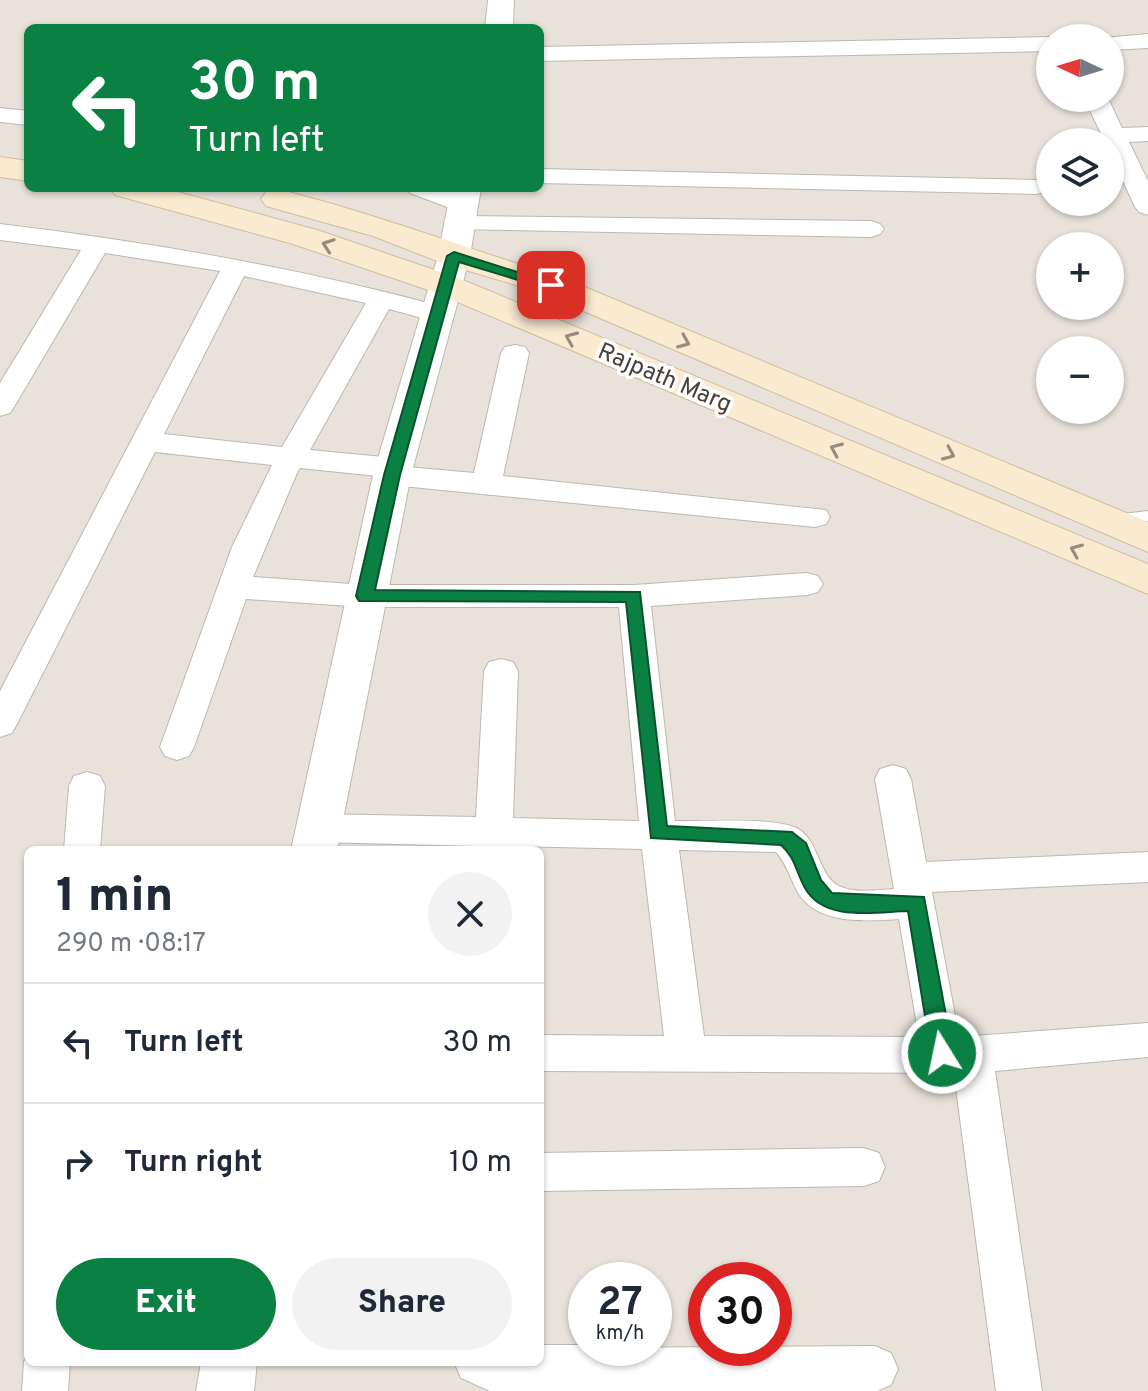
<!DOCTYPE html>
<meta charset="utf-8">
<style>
body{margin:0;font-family:Overpass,sans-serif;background:#f2f2f3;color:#1f2937;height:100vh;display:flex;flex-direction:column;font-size:30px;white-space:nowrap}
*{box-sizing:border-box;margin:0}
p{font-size:26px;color:#747a83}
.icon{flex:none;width:44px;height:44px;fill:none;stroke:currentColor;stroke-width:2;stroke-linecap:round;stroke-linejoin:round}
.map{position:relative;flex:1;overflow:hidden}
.drawer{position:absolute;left:24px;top:846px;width:520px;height:520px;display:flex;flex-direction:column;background:#fff;border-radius:12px;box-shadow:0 2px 6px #0004}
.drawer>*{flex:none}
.hud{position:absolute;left:24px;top:24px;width:520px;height:168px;border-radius:12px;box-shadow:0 2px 6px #0004;background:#0b8043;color:#fff;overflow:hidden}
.needle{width:52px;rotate:274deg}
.buttons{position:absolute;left:1036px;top:24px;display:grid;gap:16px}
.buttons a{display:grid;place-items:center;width:88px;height:88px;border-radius:50%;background:#fff;box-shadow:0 2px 6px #0004;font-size:40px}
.speed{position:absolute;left:568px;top:1262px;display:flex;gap:16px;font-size:40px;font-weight:700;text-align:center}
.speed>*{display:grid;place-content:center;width:104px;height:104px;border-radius:50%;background:#fff;box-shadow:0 2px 6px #0004;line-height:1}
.speed small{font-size:20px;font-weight:400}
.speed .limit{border:12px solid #d22;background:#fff;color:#111}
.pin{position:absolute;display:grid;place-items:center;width:68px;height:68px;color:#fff;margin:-34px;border-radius:16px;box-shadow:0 4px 12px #0006}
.me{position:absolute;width:88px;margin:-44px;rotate:350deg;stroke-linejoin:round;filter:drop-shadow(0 0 6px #0008)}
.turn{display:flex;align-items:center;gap:28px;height:168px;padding:0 32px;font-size:36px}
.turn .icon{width:104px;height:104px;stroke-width:2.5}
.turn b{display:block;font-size:56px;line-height:68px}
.round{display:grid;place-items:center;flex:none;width:84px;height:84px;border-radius:42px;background:#f2f2f3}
.overview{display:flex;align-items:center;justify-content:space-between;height:136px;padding:0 32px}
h1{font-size:48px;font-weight:800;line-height:60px}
.primary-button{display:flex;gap:16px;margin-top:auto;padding:16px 32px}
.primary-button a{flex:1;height:92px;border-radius:48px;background:#0b8043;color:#fff;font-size:32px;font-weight:800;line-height:92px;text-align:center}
.primary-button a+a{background:#f2f2f3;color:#1f2937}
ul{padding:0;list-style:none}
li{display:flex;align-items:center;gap:24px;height:120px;padding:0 32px;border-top:2px solid #e0e1e3}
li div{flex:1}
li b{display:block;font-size:30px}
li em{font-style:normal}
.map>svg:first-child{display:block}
.residential{fill:#e8e2da;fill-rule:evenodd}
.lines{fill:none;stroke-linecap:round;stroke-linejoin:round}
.service-casing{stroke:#bfb7af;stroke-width:2}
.minor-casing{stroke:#bfb7af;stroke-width:2}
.tertiary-casing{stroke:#bfb7af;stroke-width:2}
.secondary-casing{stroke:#d0bca0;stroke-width:2}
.service{fill:#fff;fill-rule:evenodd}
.minor{fill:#fff;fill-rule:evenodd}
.tertiary{fill:#fff;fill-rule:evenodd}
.secondary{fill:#faead0;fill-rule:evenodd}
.oneway{stroke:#988c7e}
.route{fill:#0b8043;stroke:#07532c;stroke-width:2}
.labels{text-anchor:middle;stroke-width:7;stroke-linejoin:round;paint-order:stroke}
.street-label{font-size:24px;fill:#48403a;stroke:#fff}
</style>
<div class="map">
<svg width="1148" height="1391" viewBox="0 0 1148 1391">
<rect width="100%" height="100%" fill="#f4f1ec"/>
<path class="residential" d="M0 0H1148V1391H0ZM28 28H540V188H28ZM1050 38H1110V98H1050ZM1050 142H1110V202H1050ZM1050 246H1110V306H1050ZM1050 350H1110V410H1050ZM28 850H540V1362H28ZM586 1280H654V1348H586ZM706 1280H774V1348H706Z"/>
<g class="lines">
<g class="service-casing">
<path id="service" d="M1148 511V521L1114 525 1106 520 1114 515Z"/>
</g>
<g class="minor-casing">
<path id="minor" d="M1148 34V48L1110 50V38H1103Z
M1050 37 1053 38H1050V51L540 61V47Z
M1084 98H1108L1122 128 1148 127V141L1129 142 1148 181V215L1139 212 1135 207 1110 153V142H1105Z
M0 108 28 111V125L0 122Z
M540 169 1036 180 1045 182 1048 187 1045 192 1036 194 540 183Z
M407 188C428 188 462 185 476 205L472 210 463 213 410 193Z
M460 216 871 221 880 224 884 229 880 234 871 237 451 229 447 224 451 219Z
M0 224C151 242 300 268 447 308L451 314 447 320 437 322 389 309 310 450 394 458 405 461 408 467 474 473 501 353 505 347 515 345 525 347 529 353 503 476 826 510 830 517 826 524 815 527 392 485 381 482 378 476 300 468 297 473 253 577 365 585H634L807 573 818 576 823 584 818 592 807 595 651 606 675 821C703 822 770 817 794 827 821 837 816 880 844 888 859 893 878 890 894 889L875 779 880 769 893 765 906 769 911 779 926 862 1148 852V882L932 892 959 1037 1148 1023V1057L995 1071 1042 1391H996L954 1073 540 1071V1035L664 1036 642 849 512 846 511 850H475V846L318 842 305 838 300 828 305 818 318 814 476 817 484 671 489 662 501 659 513 662 518 671 513 818 639 821 619 607H365L246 599 194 747 189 756 177 760 165 756 160 747 232 547 272 465 155 452 17 724 12 733 0 737V691L220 271 105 253 14 407 10 413 0 416V383L81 250 0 240ZM244 276 366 303 282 447 164 434ZM679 850 776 852C788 865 791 882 800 896 821 925 868 921 899 919L919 1037 704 1036Z
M87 772 100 776 105 786 100 850H64L69 786 74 776Z
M864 1148 879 1153 885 1167 879 1181 864 1186 540 1191V1153Z
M540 1345H586V1348L875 1346 891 1353 898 1369 891 1385 877 1391H490L461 1378 454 1362H540Z
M28 1353V1362H70L68 1391H22L24 1362Z"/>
</g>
<g class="tertiary-casing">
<path id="tertiary" d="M488 0H514L513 28H485Z
M451 188H481L470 256 411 475 337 850H291L373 475 438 256Z
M201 1362H257L254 1391H196Z"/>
</g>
<g class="secondary-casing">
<path id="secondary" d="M0 157 28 161V181L0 177Z
M110 188H163L317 230 458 278 1148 564V594L434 292 293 244 115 195Z
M277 189C374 213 467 249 563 278L1148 522V552L539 292 442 263 373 236 266 206 261 199 266 192Z"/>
</g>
<use href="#service" class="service"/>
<use href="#minor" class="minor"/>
<use href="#tertiary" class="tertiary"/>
<use href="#secondary" class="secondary"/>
</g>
<defs><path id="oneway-chevron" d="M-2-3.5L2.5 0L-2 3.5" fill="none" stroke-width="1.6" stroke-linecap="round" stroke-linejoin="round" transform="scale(2)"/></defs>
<g class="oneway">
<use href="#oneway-chevron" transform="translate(328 245) rotate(-161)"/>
<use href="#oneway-chevron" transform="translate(571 338) rotate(-157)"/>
<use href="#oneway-chevron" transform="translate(684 342) rotate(23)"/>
<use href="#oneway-chevron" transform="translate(836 449) rotate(-157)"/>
<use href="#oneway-chevron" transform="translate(949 454) rotate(23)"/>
<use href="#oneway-chevron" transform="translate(1076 550) rotate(-157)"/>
</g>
<path class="route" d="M454 252 558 285 551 290 459 262 400 475 375 590 640 592 667 826 792 832 806 843 821 880 832 893 924 897 953 1053 950 1060 942 1063 934 1060 931 1053 908 911C874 912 824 922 805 888 796 872 795 857 781 845L651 838 626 602 359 601 356 596 384 475 447 256Z"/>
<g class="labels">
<g class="street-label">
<text transform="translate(665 377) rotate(23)" y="8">Rajpath Marg</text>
</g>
</g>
</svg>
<div class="buttons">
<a><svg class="needle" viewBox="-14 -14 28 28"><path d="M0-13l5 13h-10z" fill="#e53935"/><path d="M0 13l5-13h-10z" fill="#747a83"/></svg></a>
<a><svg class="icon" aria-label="layers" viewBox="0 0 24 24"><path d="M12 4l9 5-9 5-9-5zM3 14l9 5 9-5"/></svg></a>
<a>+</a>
<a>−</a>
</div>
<div class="speed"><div>27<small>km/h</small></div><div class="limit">30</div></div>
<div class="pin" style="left:551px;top:285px;background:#d93025"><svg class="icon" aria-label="arrive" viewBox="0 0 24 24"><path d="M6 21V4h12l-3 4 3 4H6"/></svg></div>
<svg class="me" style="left:942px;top:1053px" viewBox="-20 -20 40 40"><circle r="17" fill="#0b8043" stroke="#fff" stroke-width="3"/><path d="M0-11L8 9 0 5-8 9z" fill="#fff"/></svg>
<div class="hud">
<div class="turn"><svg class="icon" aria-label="left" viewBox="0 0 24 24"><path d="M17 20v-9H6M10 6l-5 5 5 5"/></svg><div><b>30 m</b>Turn left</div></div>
</div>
<section class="drawer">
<div class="overview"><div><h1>1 min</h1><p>290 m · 08:17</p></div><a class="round"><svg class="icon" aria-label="close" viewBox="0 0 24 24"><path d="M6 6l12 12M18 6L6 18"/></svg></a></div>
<ul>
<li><svg class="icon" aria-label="left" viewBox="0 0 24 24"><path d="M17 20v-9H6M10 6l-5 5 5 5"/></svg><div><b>Turn left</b></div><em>30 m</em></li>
<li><svg class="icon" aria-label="right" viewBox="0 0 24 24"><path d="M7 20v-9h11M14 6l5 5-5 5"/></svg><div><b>Turn right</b></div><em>10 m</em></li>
</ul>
<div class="primary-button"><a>Exit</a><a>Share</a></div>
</section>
</div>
